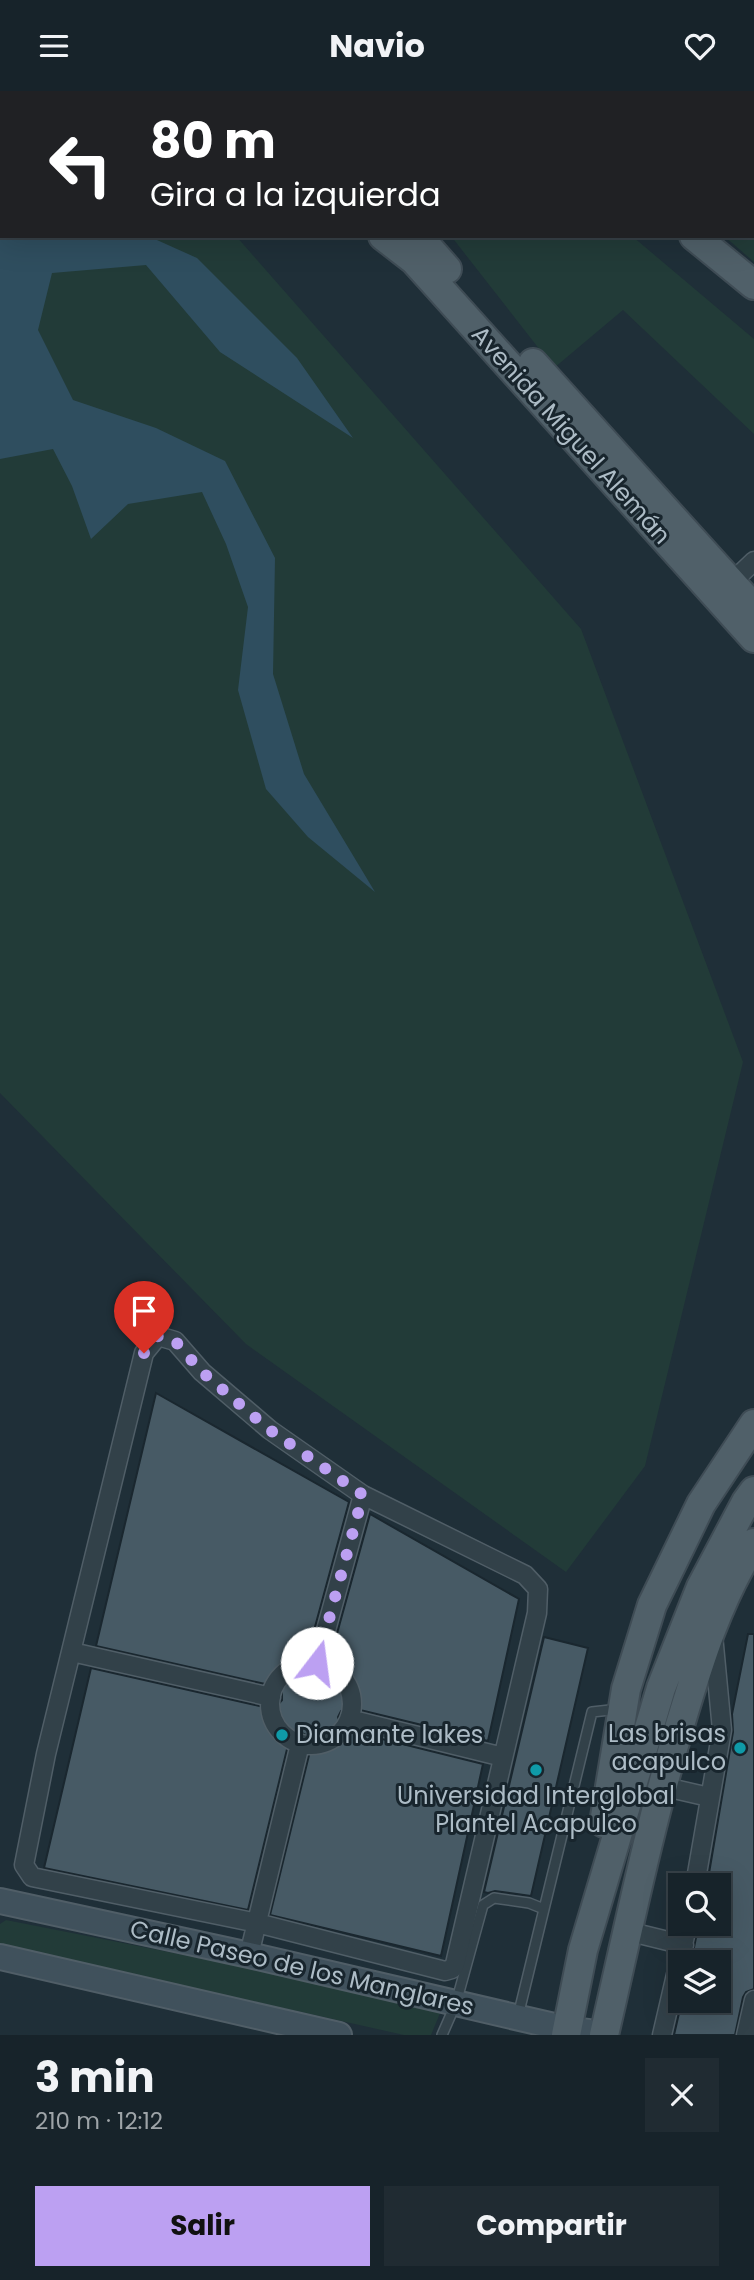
<!DOCTYPE html>
<html lang="es">
<meta charset="utf-8">
<style>
body{margin:0;font-family:Poppins,sans-serif;background:#202b32;color:#f1f3f6;height:100vh;display:flex;flex-direction:column;font-size:26px;white-space:nowrap}
*{box-sizing:border-box;margin:0}
p{font-size:23px;color:#9ea4a8}
.icon{flex:none;width:38px;height:38px;fill:none;stroke:currentColor;stroke-width:2;stroke-linecap:round;stroke-linejoin:round}
.map{position:relative;height:1944px;overflow:hidden}
.details{display:flex;flex-direction:column;background:#17232a;flex:1}
.details>*{flex:none}
.hud{position:absolute;left:0px;top:0px;width:754px;height:147px;box-shadow:0 7px 28px #0002,0 0 0 2px #364047;background:#202124;color:#fff;overflow:hidden}
.buttons{position:absolute;left:668px;top:1782px;display:grid;gap:14px}
.buttons a{display:grid;place-items:center;width:63px;height:63px;border-radius:0px;background:#17232a;box-shadow:0 7px 28px #0002,0 0 0 2px #364047;font-size:35px}
.pin{position:absolute;display:grid;place-items:center;width:60px;height:60px;color:#fff;margin:-72px -30px;border-radius:50% 50% 50% 0;rotate:-45deg;box-shadow:0 0 7px #0007}
.pin .icon{rotate:45deg}
.me{position:absolute;width:77px;margin:-38px;rotate:15deg;stroke-linejoin:round;filter:drop-shadow(0 0 5px #0008)}
.turn{display:flex;align-items:center;gap:24px;height:147px;padding:0 35px;font-size:32px}
.turn .icon{width:91px;height:91px;stroke-width:2.5}
.turn b{display:block;font-size:49px;line-height:60px}
.round{display:grid;place-items:center;flex:none;width:74px;height:74px;border-radius:0px;background:#202b32}
.summary{display:flex;align-items:center;justify-content:space-between;height:119px;padding:0 35px}
h1{font-size:42px;font-weight:700;line-height:52px}
.primary-button{display:flex;gap:14px;margin-top:auto;padding:14px 35px}
.primary-button a{flex:1;height:80px;border-radius:0px;background:#bca0f2;color:#111;font-size:28px;font-weight:700;line-height:80px;text-align:center}
.primary-button a+a{background:#202b32;color:#f1f3f6}
header{display:flex;justify-content:space-between;align-items:center;height:91px;padding:0 35px;background:#17232a;font-size:32px;font-weight:700}
.map>svg:first-child{display:block}
.green{fill:#223b38}
.water{fill:#2f4e5f}
.building{fill:#475a65;stroke:#1a272f;stroke-width:2}
.lines{fill:none;stroke-linecap:round;stroke-linejoin:round}
.lane-casing{stroke:#505e67;stroke-width:12}
.street-casing{stroke:#505e67;stroke-width:21}
.secondary-casing{stroke:#505e67;stroke-width:28}
.primary-casing{stroke:#3f4c55;stroke-width:32}
.lane{stroke:#324149;stroke-width:9}
.street{stroke:#324149;stroke-width:18}
.secondary{stroke:#40515c;stroke-width:24}
.primary{stroke:#506069;stroke-width:28}
.route{stroke:#bca0f2;stroke-width:12;stroke-dasharray:0 21.6}
.culture-dot{fill:#0f9aa8;stroke:#18252d;stroke-width:2.5}
.labels{text-anchor:middle;stroke-width:6;stroke-linejoin:round;paint-order:stroke}
.street-label{font-size:24px;fill:#adbcc6;stroke:#18252d}
.poi-label{font-size:24px;fill:#adbcc6;stroke:#18252d;text-anchor:end}
</style>
<header><svg class="icon" aria-label="menu" viewBox="0 0 24 24"><path d="M4 6h16M4 12h16M4 18h16"/></svg>Navio<svg class="icon" aria-label="heart" viewBox="0 0 24 24"><path d="M12 20l-8-8c-3-5 5-10 8-4 3-6 11-1 8 4z"/></svg></header>
<div class="map">
<svg width="754" height="1944" viewBox="0 0 754 1944">
<rect width="100%" height="100%" fill="#1f2f38"/>
<path class="green" d="M0 0 152 2H2V145H236L581 538 743 971 645 1375 566 1481 246 1253 0 1002Z
M379 0H538L539 2H379Z
M612 0H754V171L724 145H752V2Z
M451 145H632L754 248V343L623 219 554 277Z
M6 1829 443 1915 431 1944H404L0 1854V1833Z"/>
<path class="water" d="M0 140 2 145H148L197 167 297 267 353 347 220 261 146 174 52 182 38 239 73 309 156 337 225 370 275 467 273 583 304 683 375 801 308 746 266 698 238 599 248 516 226 453 202 401 128 413 91 448 72 395 53 358 0 368Z"/>
<path class="building" d="M156 1302 349 1411 306 1569V1576L313 1583H321L328 1575 370 1423 519 1508 488 1650 352 1617 341 1620 338 1626 341 1636 346 1639 483 1673 441 1865 270 1824 311 1656 308 1645 302 1642 292 1645 289 1650 248 1819 44 1777 91 1577 268 1617H275L282 1609V1602L274 1595 96 1555Z
M748 1543H754V1898L746 1901 743 1906 735 1944H674L682 1909H719V1871H691L699 1832H719V1794H707L733 1641 732 1623Z
M544 1546 588 1557 531 1805 495 1800 488 1802 484 1801Z"/>
<g class="lines">
<g class="lane-casing">
<path id="lane" d="M518 1925 592 1621 619 1618
M442 1944 456 1912 483 1814 494 1807 529 1812 544 1818"/>
</g>
<g class="street-casing">
<path id="street" d="M216 0 217 2
M321 0 322 2
M731 492 754 470
M158 1245 175 1250 202 1281 270 1339 363 1404 525 1484 538 1498 537 1522 455 1873 452 1878 445 1880 257 1832 32 1786 24 1774 46 1663 144 1262Z
M72 1561 271 1606
M317 1572 363 1404
M270 1613a41 41 0 1 1 82 0a41 41 0 1 1-82 0Z
M349 1628 503 1666
M661 1695 709 1706
M695 1794 722 1639 713 1544
M627 1840 684 1854
M249 1864 300 1653
M662 1944 688 1832
M746 1944 754 1909"/>
</g>
<g class="secondary-casing">
<path id="secondary" d="M0 1810 249 1864 567 1938 604 1943
M0 1866 339 1944"/>
</g>
<g class="primary-casing">
<path id="primary" d="M590 0V2
M383 145 414 169 754 547
M418 145 447 178
M694 145 754 194
M533 272 754 517
M604 1732 626 1598 652 1514 701 1413 754 1333
M566 1944 583 1859 661 1597 701 1496 746 1411 754 1400
M604 1944C628 1840 649 1736 680 1634 699 1571 718 1508 754 1452"/>
</g>
<use href="#lane" class="lane"/>
<use href="#street" class="street"/>
<use href="#secondary" class="secondary"/>
<use href="#primary" class="primary"/>
</g>
<g class="lines">
<path class="route" d="M144 1262 158 1245 175 1250 202 1281 270 1339 363 1404 317 1572"/>
</g>
<g class="culture-dot">
<circle cx="282" cy="1644" r="7"/>
<circle cx="740" cy="1657" r="7"/>
<circle cx="536" cy="1679" r="7"/>
</g>
<g class="labels">
<g class="street-label">
<text transform="translate(571 344) rotate(48)" y="8">Avenida Miguel Alemán</text>
<text transform="translate(302 1877) rotate(13)" y="8">Calle Paseo de los Manglares</text>
</g>
<g class="poi-label">
<text x="726" y="1651">Las brisas<tspan x="726" dy="28">acapulco</tspan></text>
<text x="296" y="1652" text-anchor="start">Diamante lakes</text>
<text x="536" y="1713" text-anchor="middle">Universidad Interglobal<tspan x="536" dy="28">Plantel Acapulco</tspan></text>
</g>
</g>
</svg>
<div class="buttons">
<a><svg class="icon" aria-label="search" viewBox="0 0 24 24"><circle cx="10" cy="10" r="6"/><path d="M15 15l6 6"/></svg></a>
<a><svg class="icon" aria-label="layers" viewBox="0 0 24 24"><path d="M12 4l9 5-9 5-9-5zM3 14l9 5 9-5"/></svg></a>
</div>
<div class="pin" style="left:144px;top:1262px;background:#d93025"><svg class="icon" aria-label="arrive" viewBox="0 0 24 24"><path d="M6 21V4h12l-3 4 3 4H6"/></svg></div>
<svg class="me" style="left:317px;top:1572px" viewBox="-20 -20 40 40"><circle r="19" fill="#fff"/><path d="M0-13L10 11 0 6-10 11z" fill="#bca0f2"/></svg>
<div class="hud">
<div class="turn"><svg class="icon" aria-label="left" viewBox="0 0 24 24"><path d="M17 20v-9H6M10 6l-5 5 5 5"/></svg><div><b>80 m</b>Gira a la izquierda</div></div>
</div>
</div>
<section class="details">
<div class="summary"><div><h1>3 min</h1><p>210 m · 12:12</p></div><a class="round"><svg class="icon" aria-label="close" viewBox="0 0 24 24"><path d="M6 6l12 12M18 6L6 18"/></svg></a></div>
<div class="primary-button"><a>Salir</a><a>Compartir</a></div>
</section>
